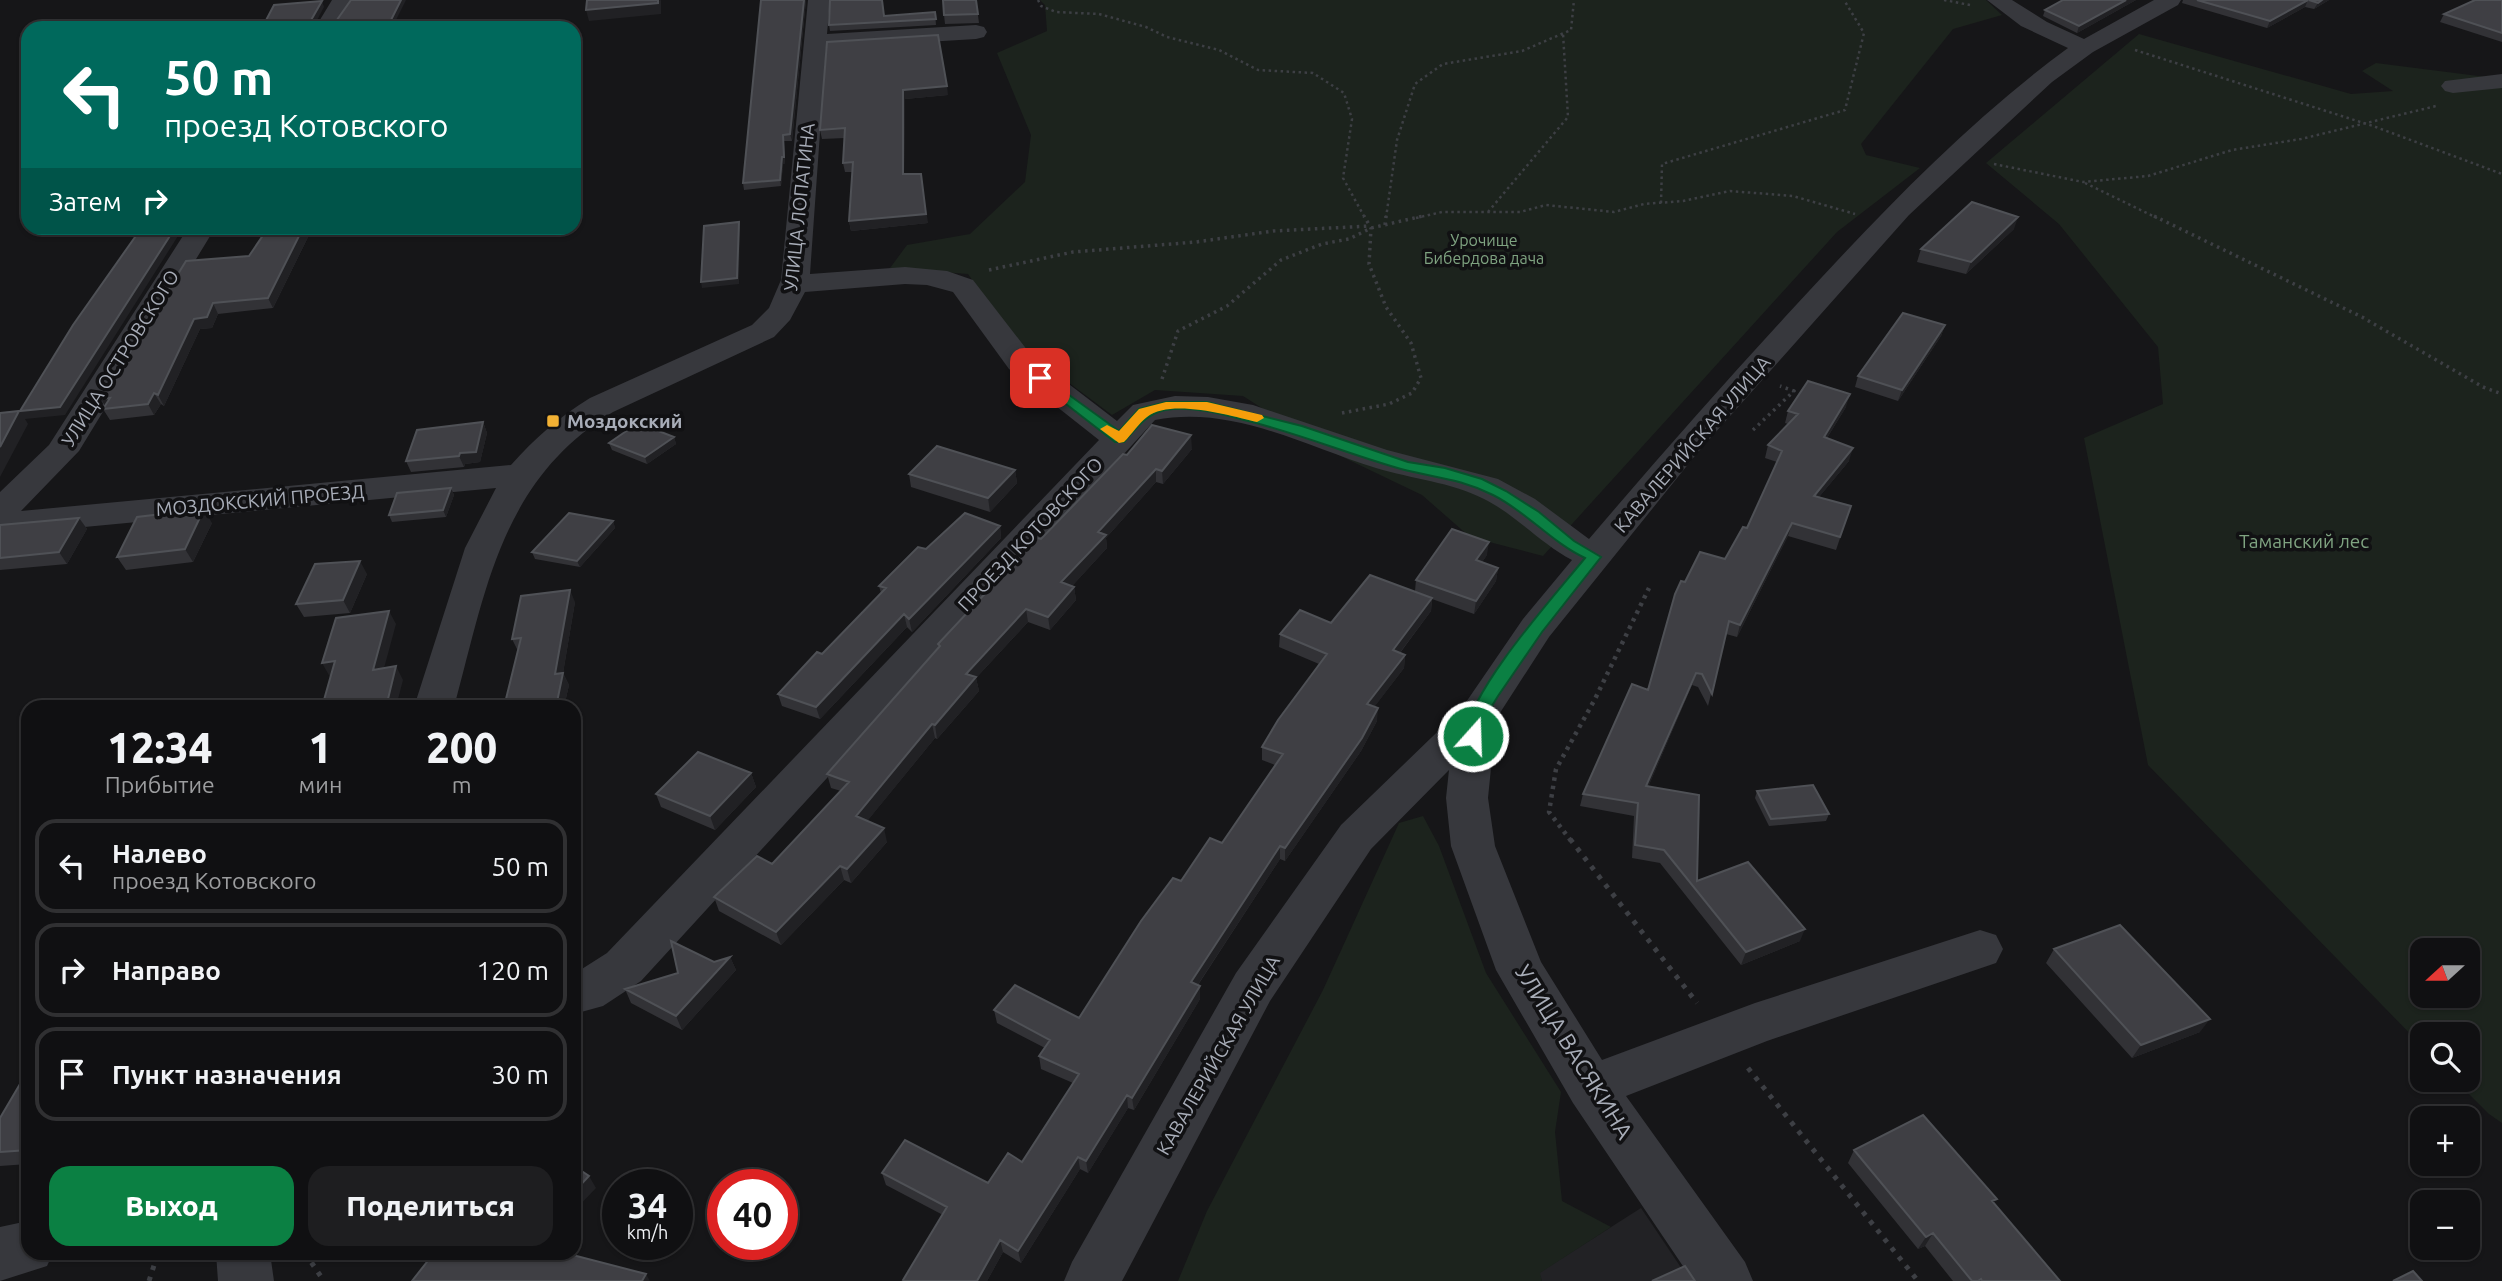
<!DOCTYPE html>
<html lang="ru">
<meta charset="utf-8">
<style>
body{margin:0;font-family:Ubuntu,sans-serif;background:#1e1e20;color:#f1f3f6;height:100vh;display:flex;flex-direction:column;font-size:26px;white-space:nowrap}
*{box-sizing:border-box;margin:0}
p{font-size:23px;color:#9c9d9f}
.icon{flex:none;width:38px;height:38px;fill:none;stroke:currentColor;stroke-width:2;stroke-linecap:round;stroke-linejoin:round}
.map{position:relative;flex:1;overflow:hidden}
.sheet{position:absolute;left:21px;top:700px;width:560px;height:560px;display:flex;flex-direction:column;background:#101012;border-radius:21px;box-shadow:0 2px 5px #0004,0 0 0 2px #303032}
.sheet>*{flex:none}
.banner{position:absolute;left:21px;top:21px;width:560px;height:214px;border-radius:21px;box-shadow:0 2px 5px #0004,0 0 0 2px #303032;background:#00695c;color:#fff;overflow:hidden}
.needle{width:46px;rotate:249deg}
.buttons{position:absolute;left:2410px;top:938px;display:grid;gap:14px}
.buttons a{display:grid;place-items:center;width:70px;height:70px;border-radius:14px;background:#101012;box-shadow:0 2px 5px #0004,0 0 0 2px #303032;font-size:35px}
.speed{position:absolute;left:602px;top:1169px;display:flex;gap:14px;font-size:35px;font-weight:700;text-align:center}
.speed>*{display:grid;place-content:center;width:91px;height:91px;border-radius:50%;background:#101012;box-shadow:0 2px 5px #0004,0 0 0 2px #303032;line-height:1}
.speed small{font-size:18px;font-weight:400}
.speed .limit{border:10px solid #d22;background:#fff;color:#111}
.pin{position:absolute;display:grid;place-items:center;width:60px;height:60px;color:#fff;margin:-30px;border-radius:14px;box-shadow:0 4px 10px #0006}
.me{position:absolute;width:77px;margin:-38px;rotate:20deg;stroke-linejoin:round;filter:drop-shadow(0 0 5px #0008)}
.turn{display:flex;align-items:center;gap:24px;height:147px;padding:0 28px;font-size:32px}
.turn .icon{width:91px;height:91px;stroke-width:2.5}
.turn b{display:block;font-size:49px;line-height:60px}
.then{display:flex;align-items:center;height:66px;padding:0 28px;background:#0003;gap:14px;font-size:26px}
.eta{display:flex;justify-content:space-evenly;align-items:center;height:119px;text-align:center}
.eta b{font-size:42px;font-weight:800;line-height:49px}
.action{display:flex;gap:14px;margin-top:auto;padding:14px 28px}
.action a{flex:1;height:80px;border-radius:21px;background:#0b8043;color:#fff;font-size:28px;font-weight:800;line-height:80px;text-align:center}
.action a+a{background:#1e1e20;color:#f1f3f6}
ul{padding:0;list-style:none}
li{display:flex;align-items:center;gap:21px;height:94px;margin:0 14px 10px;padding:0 14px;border:4px solid #303032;border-radius:21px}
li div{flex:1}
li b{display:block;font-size:26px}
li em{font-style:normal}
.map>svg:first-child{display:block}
.built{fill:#222225}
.green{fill:#1c231d;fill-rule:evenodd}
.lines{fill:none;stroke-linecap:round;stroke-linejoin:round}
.path-far3{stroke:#3d3f44;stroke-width:2.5;stroke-dasharray:2.5 3.5;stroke-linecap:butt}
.path-far2{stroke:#3d3f44;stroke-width:3.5;stroke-dasharray:2.5 4.5;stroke-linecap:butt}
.path-far1{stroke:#3d3f44;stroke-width:4.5;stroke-dasharray:3.5 5;stroke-linecap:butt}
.path{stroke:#3d3f44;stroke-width:5;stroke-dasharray:4.5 7;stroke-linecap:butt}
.minor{fill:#37383d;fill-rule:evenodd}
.wall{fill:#323236}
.shaded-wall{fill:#212124}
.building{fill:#3f3f44;stroke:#4f5156;stroke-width:2}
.route{fill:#0b8043;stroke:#07532c;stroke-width:2}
.slow{fill:#f59e0b}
.poi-dot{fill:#f2b134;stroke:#111113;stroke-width:2.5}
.labels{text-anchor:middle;stroke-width:7;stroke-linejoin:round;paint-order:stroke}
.far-park-label{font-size:16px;fill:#7fa381;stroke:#111113}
.street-label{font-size:19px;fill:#a8adb8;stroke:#111113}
.poi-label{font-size:19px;font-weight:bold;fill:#a8adb8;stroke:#111113;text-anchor:start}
.park-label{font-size:19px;fill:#7fa381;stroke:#111113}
.near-street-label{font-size:23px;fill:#a8adb8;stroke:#111113}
</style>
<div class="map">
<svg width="2502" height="1281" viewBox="0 0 2502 1281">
<rect width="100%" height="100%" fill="#161618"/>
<path class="built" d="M1641 1208 1690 1281H1542L1539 1273Z"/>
<path class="green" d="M1040 0H1986L2002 15 1953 29 1861 144 1866 155 1920 168 1837 232 1543 556 1470 537 1422 495 1328 450 1243 396 1155 390 1112 415 1017 344 968 274 890 268 907 245 970 234 1025 182 1031 135 997 53 1047 31 1045 5Z
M2139 34 2351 94 2393 91 2362 71 2376 63 2502 79V1123L2489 1114 2455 1080H2468V1034H2422V1046L2148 765 2084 438 2163 404 2158 347 2059 224 1986 163ZM2422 950H2468V996H2422Z
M1423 816 1439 846 1486 973 1561 1092 1555 1132 1562 1201 1611 1227 1540 1273 1542 1281H1178L1207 1211 1323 990 1399 823Z"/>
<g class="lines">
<path class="path-far3" d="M1038 0 1041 6 1056 12 1099 14 1146 27 1167 37 1219 50 1258 70 1313 73 1344 93 1352 119 1343 178 1365 218
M1944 0 1970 5
M2135 50 2373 126 2502 174
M1994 164 2083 182 2148 176 2232 150 2301 139 2436 106
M2085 183 2157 218
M1661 203 1662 164 1845 110 1864 33 1844 0
M1488 212 1568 117 1563 33
M1386 218 1397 140 1415 84 1443 64 1522 51 1571 30 1574 0
M1416 218 1442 212H1520L1546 205 1614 212 1644 204 1683 201 1730 191 1793 196 1855 214"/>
<path class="path-far2" d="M2154 216 2362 317 2483 387 2502 394
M1385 225 1386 216
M989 270 1073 252 1196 242 1273 231 1370 226
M1162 379 1178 331 1227 306 1281 260 1322 244 1349 239 1371 228 1423 216
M1342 413 1389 404 1412 393 1421 378 1411 343 1386 307 1369 264 1371 228 1364 216
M1753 430 1794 391 1780 386"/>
<path class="path-far1" d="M1571 841 1549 812 1556 769 1595 699 1649 588"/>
<path class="path" d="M1570 839 1697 1003
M1748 1068 1918 1281
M305 1253 324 1281
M149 1281 158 1253"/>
<path class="minor" d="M332 0H354L337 28H315Z
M808 0H830L827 34 976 25 984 27 987 32 984 37 976 39 826 48 810 274 905 267 947 271 973 280 1031 355 1117 421 1133 405 1175 396 1208 397 1253 405 1387 450 1498 479 1535 499 1589 539C1657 459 1726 381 1797 304 1881 213 1968 121 2068 48L2021 26 1987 0H2012L2047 22 2084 39 2154 0H2181L2178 5 2093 52 2052 82 1909 215 1698 452 1549 637 1496 719 1488 798 1495 846 1541 962 1602 1060 1755 1003 1980 930 1996 935 2003 949 1996 963 1767 1041 1626 1096 1745 1262 1753 1281H1693L1573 1103 1496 970 1451 846 1446 798 1449 770 1371 849 1270 1001 1122 1281H1064L1072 1262 1236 973 1341 825 1462 708 1523 619 1572 560C1540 543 1516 515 1484 499 1451 482 1412 479 1376 468 1304 446 1233 405 1155 420L641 981 603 1006 574 1014V974L607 953 1099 440 1009 369 953 292 927 285 905 284 805 292 790 320 774 337 613 412C501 480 486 590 454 707H414L465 548 496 488 0 535V492L49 445 188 228H215L79 451 21 511 511 465C535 438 559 417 590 398L752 325 769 308 781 280Z
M2502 74V88L2453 93 2445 91 2441 86 2445 81Z
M28 1221V1253H53L47 1266 0 1281V1227Z
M216 1253H270L274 1281H218Z"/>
</g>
<path class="wall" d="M761 0H806L792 141H784L785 164H783L781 186 744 190 743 183Z
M976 0 979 23 945 24 944 15Z
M2063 0H2136L2077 33 2043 16 2045 10Z
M2183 0H2329L2314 9 2305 7 2267 28 2182 3Z
M2502 0V42L2440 22 2444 14Z
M935 12 936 25 830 31 829 25 884 16Z
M827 42 948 95 905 99 904 174 928 223 851 231 849 221 852 172H845L843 163 845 138 822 139 820 130Z
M2014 229 1966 274 1917 262 1921 249Z
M311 231 273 308 218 314 212 328 200 329 164 406 161 404 154 415 110 420 103 409 105 406 101 399 249 256Z
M1945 325 1941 336 1898 401 1855 387 1858 376Z
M1846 407 1827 438 1849 461 1819 497 1851 506 1836 550 1788 536 1737 637 1726 634 1708 706 1698 687 1692 685 1648 787 1697 881 1800 941 1741 965 1660 863 1632 858 1634 816 1580 806 1583 794 1648 690 1685 582 1725 559 1747 528 1777 462 1765 458 1768 445 1788 424 1785 423 1788 411Z
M483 422 487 433 480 462 465 464 464 467 411 472 406 461Z
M674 437 676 444 647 464 612 450 609 443Z
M1192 449 1163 484 1156 482 1106 538 1107 548 1072 586 1074 587 1076 600 1050 630 1028 622 976 678 979 691 937 739 935 738 867 821 887 842 851 883 844 880 781 945 719 911 714 897 772 864 841 791 831 788 827 774 939 647 938 644 1041 539 1127 455Z
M1015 470 1017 483 990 512 911 487 909 474Z
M451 488 454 495 446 517 392 522 389 515Z
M79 518 87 529 67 564 0 570V525Z
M613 521 615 528 580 567 535 559 532 552Z
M212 523 193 562 126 570 117 557Z
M1000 526 1001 538 912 632 907 627 820 719 782 706 778 694 822 654 881 593 879 586 926 549Z
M1487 555 1482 562 1498 568 1496 581 1474 614 1432 599 1431 611 1400 653 1405 655 1404 668 1374 707 1377 721 1361 751 1285 861 1280 859 1198 985 1200 999 1134 1110 1128 1108 1088 1173 1080 1169 1021 1263 1003 1252 987 1281H903L943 1215 886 1185 882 1173 988 1183 1022 1162 1073 1083 1041 1069 1039 1056 1045 1048 997 1023 994 1010 1079 1018 1181 881 1222 843 1275 765 1262 760V747L1319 664 1279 647 1280 634 1331 623 1415 591 1416 580Z
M367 574 350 613 304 617 296 604Z
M575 602 563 673 569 685 564 707H504L518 651 512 639Z
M751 773 756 787 715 830 661 807 656 794Z
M1757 791 1829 814 1826 821 1769 826 1755 798Z
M2054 949 2200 1032 2132 1058 2046 963Z
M730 957 736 970 682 1030 631 1003 625 989Z
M28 1084V1164L0 1166V1118Z
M1854 1150 1994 1203 2060 1281H1953L1925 1246 1918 1249 1848 1163Z"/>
<path class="shaded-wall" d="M401 0H406L392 28H387Z
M661 0V14L589 21 586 10Z
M804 0H806L792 141 790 134Z
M2126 0H2136L2077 33 2079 26Z
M2308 0 2305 7 2267 28 2270 21Z
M2322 0H2329L2314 9 2318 3Z
M322 1 324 7 313 28 310 22Z
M947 86 948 95 905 99 904 184 903 174V90Z
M783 135 785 164H783L781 186 780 180Z
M921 174 928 223 851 231 849 221Z
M2018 217 2014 229 1966 274 1971 262Z
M739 222 740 228 739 284 702 288 701 282Z
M175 228H183L65 415 25 419 28 424 0 477V447L19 411Z
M303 228H309L311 231 273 308 268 298Z
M213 303 218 314 212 328 200 329 164 406 158 395 194 319Z
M1945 325 1941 336 1898 401 1902 390Z
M154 393 161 404 154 415 148 404Z
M1850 394 1846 407 1820 449 1824 437Z
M110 398 107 409 101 399Z
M483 422 487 433 480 462 465 464 464 467 459 456 460 453Z
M1191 435 1192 449 1163 484 1162 471Z
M674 437 676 444 647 464 645 457Z
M1853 448 1849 461 1810 508 1814 496Z
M1156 469V482L1106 538 1107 548 1063 596 1061 582 1098 532Z
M1015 470 1017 483 990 512 988 498Z
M451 488 454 495 446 517 443 510Z
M204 509 212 523 193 562 185 549Z
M79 518 87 529 67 564 59 552Z
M613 521 615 528 580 567 577 561Z
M1792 523 1788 536 1737 637 1740 625Z
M1000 526 1001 538 912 632 909 619Z
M1489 542 1487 555 1474 574 1476 560Z
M360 561 367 574 350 613 343 600Z
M1498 568 1496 581 1474 614 1476 601Z
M1074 587 1076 600 1050 630 1048 617Z
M570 590 575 602 562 679 563 673 569 685 564 707H556L555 674Z
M1432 598 1431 611 1392 663 1393 650Z
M1026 609 1028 622 976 678 979 691 937 739 935 725 966 674Z
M389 611 396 624 380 683 373 670Z
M904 614 907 627 820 719 816 707Z
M1405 655 1404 668 1366 718 1367 704Z
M335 661 343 675 330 677 322 663Z
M396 666 403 680 396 707H361Z
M1696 673 1692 685 1643 799 1646 786Z
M1378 708 1377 721 1361 751 1285 861V848Z
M932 724 935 738 860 830 856 816Z
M751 773 756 787 715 830 710 816Z
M884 828 887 842 851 883 847 869Z
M1280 846V859L1191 995V982Z
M840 866 844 880 781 945 776 932Z
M1805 929 1800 941 1741 965 1746 952Z
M730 957 736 970 682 1030 676 1016Z
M1200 986V999L1134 1110 1132 1098Z
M2210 1019 2200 1032 2132 1058 2141 1045Z
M1127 1095 1128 1108 1088 1173 1086 1161Z
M1078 1157 1080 1169 1021 1263 1018 1251Z
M589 1176 596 1188 574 1211V1192Z
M1933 1233 1925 1246 1918 1249 1926 1237Z
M1000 1240 1003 1252 987 1281H977Z
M646 1274 650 1281H642Z"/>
<path class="building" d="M351 0H401L387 28H262L274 5 322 1 310 22 334 24Z
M587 0H658V3L586 10Z
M761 0H804L790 134 783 135 784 157H782L780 180 743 183Z
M830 0H882L884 16 935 12 936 19 829 25Z
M943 0H976L978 14 944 15Z
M2063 0H2126L2079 26 2045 10Z
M2197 0H2308L2270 21Z
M2309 0H2322L2318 3Z
M2475 0H2502V33L2444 14Z
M938 35 947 86 903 90V174H921L926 214 849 221 853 162 843 163 845 128 820 130 827 42Z
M1972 202 2018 217 1971 262 1921 249Z
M739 222 737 278 701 282 704 226Z
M139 228H175L60 407 20 411 73 325 140 230H137Z
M268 228H303L268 298 213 303 207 317 194 319 158 395 154 393 148 404 103 409 110 398 101 399 186 261 249 256Z
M1903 313 1945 325 1902 390 1858 376Z
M1808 381 1850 394 1824 437 1853 448 1814 496 1851 506 1840 537 1792 523 1740 625 1729 621 1712 694 1702 674 1696 673 1646 786 1699 795 1697 881 1748 862 1805 929 1746 952 1664 850 1635 845 1638 803 1583 794 1632 684 1648 690 1675 594 1681 581 1685 582 1700 552 1725 559 1743 527 1747 528 1782 451 1768 445 1798 414 1788 411Z
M19 411 0 447V413Z
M483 422 476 452 460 453 459 456 406 461 417 430Z
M638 423 674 437 645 457 609 443Z
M1152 425 1191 435 1162 471 1156 469 1098 532 1106 535 1061 582 1074 587 1048 617 1026 609 966 674 976 677 935 725 932 724 856 816 884 828 847 869 840 866 776 932 714 897 757 856 772 864 849 782 827 774 940 646 938 644 1037 538 1041 539 1123 454 1127 455Z
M937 446 1015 470 988 498 909 474Z
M451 488 443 510 389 515 397 493Z
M204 509 185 549 117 557 137 517Z
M569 513 613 521 577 561 532 552Z
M965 513 1000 526 909 619 904 614 816 707 778 694 817 652 822 654 886 588 879 586 918 547 926 549Z
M79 518 59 552 0 558V525Z
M1452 529 1489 542 1476 560 1498 568 1476 601 1416 580Z
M360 561 343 600 296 604 315 564Z
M1370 575 1432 598 1393 650 1405 655 1367 704 1378 708 1362 738 1285 848 1280 846 1191 982 1200 986 1132 1098 1127 1095 1086 1161 1078 1157 1018 1251 1000 1240 977 1281H905L903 1280 947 1207 882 1173 905 1140 988 1183 1008 1153 1022 1162 1079 1074 1039 1056 1050 1040 994 1010 1015 985 1079 1018 1141 921 1173 878 1181 881 1210 838 1222 843 1283 754 1262 747 1278 720 1327 654 1280 634 1300 610 1331 623Z
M570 590 555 674 563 673 556 707H504L521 638 512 639 521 596Z
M389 611 373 670 396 666 387 703 361 707H322L335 661 322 663 336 618Z
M698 752 751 773 710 816 656 794Z
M1813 785 1829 814 1771 819 1757 791Z
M2120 925 2210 1019 2141 1045 2054 949Z
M671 941 714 962 730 957 676 1016 625 989 678 973Z
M20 1084H28V1150L0 1152V1118Z
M1923 1115 1997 1199 1992 1201 2060 1281H1982L1981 1279 1978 1281H1972L1933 1233 1926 1237 1854 1150Z
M574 1166 589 1176 574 1192Z
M434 1253H565L646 1274 642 1281H412Z
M1685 1266 1695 1281H1652Z
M2413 1271 2422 1281H2393Z"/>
<path class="route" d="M1040 374 1119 431 1139 409 1166 402H1207L1302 426 1408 462 1445 468 1482 479 1506 491 1539 512 1574 541 1601 557 1542 632 1498 696 1484 719 1479 740H1467L1464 736C1474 685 1550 601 1585 558 1551 542 1527 512 1493 495 1459 478 1435 478 1401 469 1348 454 1298 433 1244 420 1219 413 1191 406 1165 410 1146 414 1137 428 1124 442H1115L1035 380V375Z"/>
<path class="slow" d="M1166 402H1207L1262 415 1264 418 1257 422C1231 416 1171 398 1147 417 1139 423 1132 434 1124 442L1119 443 1100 429 1107 425 1119 431 1139 409Z"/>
<rect class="poi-dot" x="546" y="414" width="14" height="14" rx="3.5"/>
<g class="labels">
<g class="far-park-label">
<text x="1484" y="246">Урочище<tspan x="1484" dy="18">Бибердова дача</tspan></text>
</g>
<g class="street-label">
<text transform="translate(799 207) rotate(-84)" y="7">УЛИЦА ЛОПАТИНА</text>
<text transform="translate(120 358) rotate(-58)" y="7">УЛИЦА ОСТРОВСКОГО</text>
<text transform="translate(1692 444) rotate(-49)" y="7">КАВАЛЕРИЙСКАЯ УЛИЦА</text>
<text transform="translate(260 500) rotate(-5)" y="7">МОЗДОКСКИЙ ПРОЕЗД</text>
<text transform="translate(1030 534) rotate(-47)" y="7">ПРОЕЗД КОТОВСКОГО</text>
<text transform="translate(1218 1055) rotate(-60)" y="7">КАВАЛЕРИЙСКАЯ УЛИЦА</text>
</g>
<g class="poi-label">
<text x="567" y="428">Моздокский</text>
</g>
<g class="park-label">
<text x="2304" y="548">Таманский лес</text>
</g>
<g class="near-street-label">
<text transform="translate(1574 1052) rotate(58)" y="8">УЛИЦА ВАСЯКИНА</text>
</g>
</g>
</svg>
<div class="buttons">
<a><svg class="needle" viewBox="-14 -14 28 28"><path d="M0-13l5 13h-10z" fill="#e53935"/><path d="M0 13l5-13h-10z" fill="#9c9d9f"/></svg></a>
<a><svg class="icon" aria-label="search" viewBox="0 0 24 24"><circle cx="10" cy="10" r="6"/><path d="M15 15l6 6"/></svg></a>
<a>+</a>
<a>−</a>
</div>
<div class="speed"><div>34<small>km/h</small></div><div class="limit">40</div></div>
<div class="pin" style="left:1040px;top:378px;background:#d93025"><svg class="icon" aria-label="arrive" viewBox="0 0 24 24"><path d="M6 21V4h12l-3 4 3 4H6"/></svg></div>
<svg class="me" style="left:1473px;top:736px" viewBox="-20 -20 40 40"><circle r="17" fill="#0b8043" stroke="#fff" stroke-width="3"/><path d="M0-11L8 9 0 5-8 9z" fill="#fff"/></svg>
<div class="banner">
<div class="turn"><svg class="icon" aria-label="left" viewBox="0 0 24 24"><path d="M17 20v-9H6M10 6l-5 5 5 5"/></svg><div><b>50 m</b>проезд Котовского</div></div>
<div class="then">Затем<svg class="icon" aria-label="right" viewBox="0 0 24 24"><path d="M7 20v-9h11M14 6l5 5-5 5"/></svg></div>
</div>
<section class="sheet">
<div class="eta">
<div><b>12:34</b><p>Прибытие</p></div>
<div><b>1</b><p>мин</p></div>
<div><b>200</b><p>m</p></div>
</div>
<ul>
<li><svg class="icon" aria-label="left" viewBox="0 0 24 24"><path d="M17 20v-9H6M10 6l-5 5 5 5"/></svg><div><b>Налево</b><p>проезд Котовского</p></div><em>50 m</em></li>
<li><svg class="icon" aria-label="right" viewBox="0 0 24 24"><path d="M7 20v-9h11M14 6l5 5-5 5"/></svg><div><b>Направо</b></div><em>120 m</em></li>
<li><svg class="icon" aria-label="arrive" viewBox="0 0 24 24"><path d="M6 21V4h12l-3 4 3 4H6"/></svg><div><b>Пункт назначения</b></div><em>30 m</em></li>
</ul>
<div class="action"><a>Выход</a><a>Поделиться</a></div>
</section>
</div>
